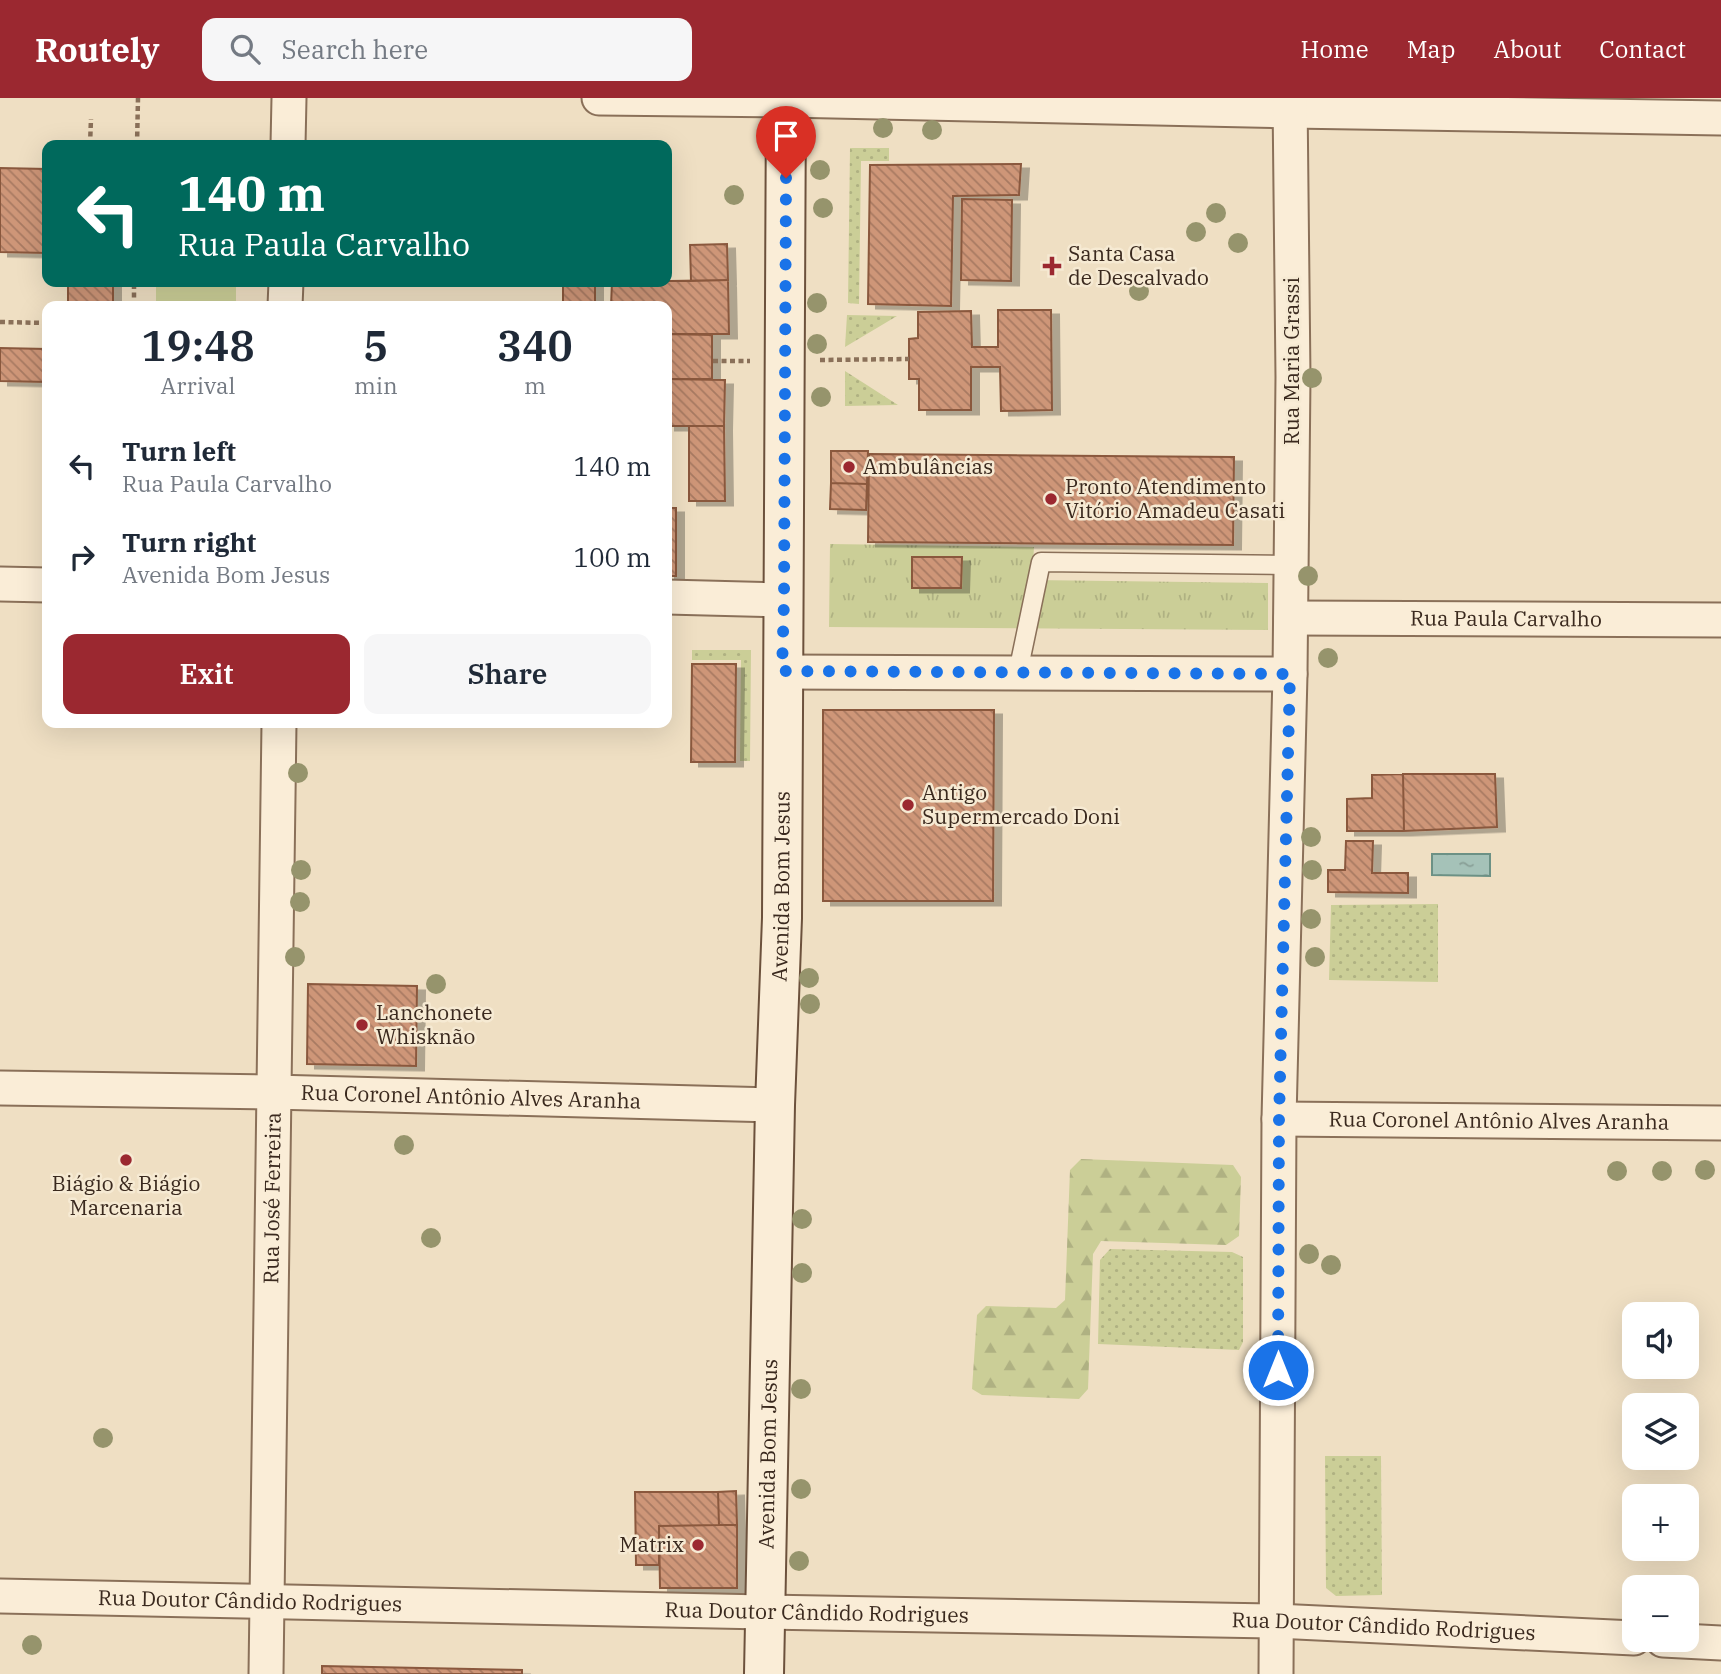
<!DOCTYPE html>
<meta charset="utf-8">
<style>
body{margin:0;font-family:"IBM Plex Serif",serif;background:#f6f6f7;color:#1f2937;height:100vh;display:flex;flex-direction:column;font-size:26px;white-space:nowrap}
*{box-sizing:border-box;margin:0}
p{font-size:23px;color:#747a83}
.icon{flex:none;width:38px;height:38px;fill:none;stroke:currentColor;stroke-width:2;stroke-linecap:round;stroke-linejoin:round}
.map{position:relative;flex:1;overflow:hidden}
.side{position:absolute;left:42px;top:203px;width:630px;height:427px;display:flex;flex-direction:column;background:#fff;border-radius:14px;box-shadow:0 7px 28px #0002}
.side>*{flex:none}
.top-card{position:absolute;left:42px;top:42px;width:630px;height:147px;border-radius:14px;box-shadow:0 7px 28px #0002;background:#00695c;color:#fff;overflow:hidden}
.tools{position:absolute;left:1622px;top:1204px;display:grid;gap:14px}
.tools a{display:grid;place-items:center;width:77px;height:77px;border-radius:14px;background:#fff;box-shadow:0 7px 28px #0002;font-size:35px}
.pin{position:absolute;display:grid;place-items:center;width:60px;height:60px;color:#fff;margin:-72px -30px;border-radius:50% 50% 50% 0;rotate:-45deg;box-shadow:0 0 7px #0007}
.pin .icon{rotate:45deg}
.me{position:absolute;width:77px;margin:-38px;rotate:0deg;stroke-linejoin:round;filter:drop-shadow(0 0 5px #0008)}
.turn{display:flex;align-items:center;gap:24px;height:147px;padding:0 21px;font-size:32px}
.turn .icon{width:91px;height:91px;stroke-width:2.5}
.turn b{display:block;font-size:49px;line-height:60px}
.eta{display:flex;justify-content:space-evenly;align-items:center;height:119px;text-align:center}
.eta b{font-size:42px;font-weight:600;line-height:49px}
.cta{display:flex;gap:14px;margin-top:auto;padding:14px 21px}
.cta a{flex:1;height:80px;border-radius:14px;background:#9b2830;color:#fff;font-size:28px;font-weight:600;line-height:80px;text-align:center}
.cta a+a{background:#f6f6f7;color:#1f2937}
ul{padding:0;list-style:none}
li{display:flex;align-items:center;gap:21px;height:91px;padding:0 21px}
li div{flex:1}
li b{display:block;font-size:26px}
li em{font-style:normal}
header{display:flex;align-items:center;gap:42px;box-sizing:border-box;height:98px;padding:0 35px;background:#9b2830;color:#fff}
header strong{font-size:33px}
nav{display:flex;gap:38px;margin-inline-start:auto;font-size:24px}
.search{width:490px;height:63px;background:#f6f6f7;display:flex;align-items:center;gap:18px;box-sizing:border-box;padding:0 24px;border-radius:14px;color:#747a83;font-size:26px}
.map>svg:first-child{display:block}
.grass{fill:url(#grass-dots)}
.forest{fill:url(#forest-firs)}
.park{fill:url(#park-tufts)}
.pitch{fill:#cbce97}
.water{fill:url(#water-ripples);stroke:#6c9185;stroke-width:2}
.building{fill:url(#building-back-hatch);stroke:#8a583e;stroke-width:2;filter:url(#shadow)}
.lines{fill:none;stroke-linecap:round;stroke-linejoin:round}
.lane-casing{stroke:#8a7059;stroke-width:21}
.street-casing{stroke:#8a7059;stroke-width:37}
.secondary-casing{stroke:#6c513c;stroke-width:42}
.path{stroke:#8a7059;stroke-width:4.5;stroke-dasharray:5 3.5;stroke-linecap:butt}
.lane{stroke:#faedd7;stroke-width:18}
.street{stroke:#faedd7;stroke-width:33}
.secondary{stroke:#faedd7;stroke-width:38}
.tree{fill:#96946c}
.route{stroke:#1a73e8;stroke-width:12;stroke-dasharray:0 21.6}
.poi-dot{fill:#9b2830;stroke:#f6ead3;stroke-width:2.5}
.labels{text-anchor:middle;stroke-width:5;stroke-linejoin:round;paint-order:stroke}
.poi-label{font-size:21px;fill:#3a291e;stroke:#f6ead3;text-anchor:start}
.street-label{font-size:21px;fill:#3a291e;stroke:#f6ead3}
</style>
<header>
<strong>Routely</strong>
<div class="search"><svg class="icon" aria-label="search" viewBox="0 0 24 24"><circle cx="10" cy="10" r="6"/><path d="M15 15l6 6"/></svg>Search here</div>
<nav><a>Home</a><a>Map</a><a>About</a><a>Contact</a></nav>
</header>
<div class="map">
<svg width="1721" height="1576" viewBox="0 0 1721 1576">
<defs>
<pattern id="grass-dots" width="8" height="8" patternUnits="userSpaceOnUse" patternTransform="scale(1.75)"><rect width="8" height="8" fill="#cbce97"/><path d="M2 2h.1M6 6h.1" fill="none" stroke="#afb182" stroke-width="1.8" stroke-linecap="round"/></pattern>
<pattern id="forest-firs" width="22" height="20" patternUnits="userSpaceOnUse" patternTransform="scale(1.75)"><rect width="22" height="20" fill="#cbce97"/><path d="M5 1l3.5 6h-7zM16 11l3.5 6h-7z" fill="#afb182"/></pattern>
<pattern id="park-tufts" width="24" height="20" patternUnits="userSpaceOnUse" patternTransform="scale(1.75)"><rect width="24" height="20" fill="#cbce97"/><path d="M3 7l-1-3M5 7V3M7 7l1-3M15 17l-1-3M17 17v-4M19 17l1-3" fill="none" stroke="#afb182"/></pattern>
<pattern id="water-ripples" width="26" height="14" patternUnits="userSpaceOnUse" patternTransform="scale(1.75)"><rect width="26" height="14" fill="#a5c2b8"/><path d="M2 4q2-2 4 0t4 0M15 11q2-2 4 0t4 0" fill="none" stroke="#879e95"/></pattern>
<pattern id="building-back-hatch" width="6" height="6" patternUnits="userSpaceOnUse" patternTransform="scale(1.75)"><rect width="6" height="6" fill="#ce9678"/><path d="M-1 5l2 2M0 0l6 6M5-1l2 2" fill="none" stroke="#a87a62"/></pattern>
<filter id="shadow"><feDropShadow dx="8" dy="4.5" stdDeviation="0" flood-color="#0004"/></filter>
</defs>
<rect width="100%" height="100%" fill="#efdfc3"/>
<path class="grass" d="M850 50H889V63H861L859 206 848 205Z
M847 217 897 218 845 249Z
M845 273 898 307 845 308Z
M692 552H751L750 663H740L741 562H692Z
M1438 806V884L1329 882 1331 807Z
M1110 1151 1232 1154 1243 1159V1244L1239 1252 1098 1246 1100 1162Z
M1325 1358H1381L1382 1497 1336 1498 1326 1490Z"/>
<path class="forest" d="M1081 1061 1233 1067 1241 1079 1239 1138 1226 1147 1101 1143 1093 1156 1088 1291 1079 1301 982 1297 972 1291 977 1217 986 1208 1056 1210 1065 1202 1070 1072Z"/>
<path class="park" d="M830 446 1034 449 1032 482 1268 485V532L829 529Z"/>
<path class="pitch" d="M156 184H236V208H156Z"/>
<path class="water" d="M1432 756H1490V778L1432 777Z"/>
<path class="building" d="M1021 66 1019 97 953 98 951 208 868 206 870 67Z
M0 70 47 71V155L0 154Z
M962 101 1012 102 1011 183 961 182Z
M727 146 728 182 691 183 690 147Z
M728 182 729 236H667V208H611L612 184Z
M68 184H113V208H68Z
M563 184H595V208H563Z
M998 212H1051L1052 312 1001 313 1000 269H971V312H919V281H909V241L918 240V214L971 213 972 249H998Z
M667 236 712 237V281H667Z
M0 250 47 251V284L0 283Z
M667 281 725 282 724 328H667Z
M689 328H724L725 403H689Z
M831 353H868L867 386 831 385Z
M869 356 1234 359 1233 447 868 444Z
M831 385 867 386 866 412 830 411Z
M667 410H676V478H667Z
M912 459H962L961 490H912Z
M692 566H736L735 664H691Z
M823 612H994L993 803H823Z
M1403 676H1495L1497 729 1404 733Z
M1403 676 1404 733H1347V701L1372 700V677Z
M1346 743H1373L1372 775H1408V795L1328 794V772H1345Z
M308 886 417 888 416 968 307 966Z
M736 1393 737 1427H719L718 1394Z
M635 1394H718L719 1427 659 1428V1467H636Z
M719 1427H737V1490H660L659 1428Z
M322 1568 522 1572V1576H322Z"/>
<g class="lines">
<g class="lane-casing">
<path id="lane" d="M1018 574 1041 464 1290 467"/>
</g>
<g class="street-casing">
<g id="street">
<path d="M599 0 786 2 1291 13 1721 20"/>
<path d="M288 47 289 0"/>
<path d="M285 208 286 184"/>
<path d="M0 486 47 487"/>
<path d="M667 499 784 502"/>
<path id="s1" d="M1291 520 1721 522"/>
<path d="M782 574 1290 576"/>
<path id="s2" d="M0 990 273 994 775 1007"/>
<path id="s3" d="M1279 1021 1721 1025"/>
<path id="s4" d="M0 1498 765 1514 1276 1523 1634 1540"/>
<path d="M1663 1542 1721 1545"/>
<path id="s5" d="M266 1576 279 625"/>
<path d="M1276 1576 1279 1021 1290 576 1293 279 1290 0"/>
</g>
</g>
<g class="secondary-casing">
<g id="secondary">
<path id="s6" d="M764 1576 775 1007 782 820 786 0"/>
</g>
</g>
<path class="path" d="M90 47 91 21
M137 47 138 0
M134 208V184
M0 224 47 225
M820 262 909 261
M713 263H750"/>
<use href="#lane" class="lane"/>
<use href="#street" class="street"/>
<use href="#secondary" class="secondary"/>
</g>
<g class="tree">
<circle cx="883" cy="30" r="10"/>
<circle cx="932" cy="32" r="10"/>
<circle cx="820" cy="72" r="10"/>
<circle cx="734" cy="97" r="10"/>
<circle cx="823" cy="110" r="10"/>
<circle cx="1216" cy="115" r="10"/>
<circle cx="1196" cy="134" r="10"/>
<circle cx="1238" cy="145" r="10"/>
<circle cx="1139" cy="193" r="10"/>
<circle cx="817" cy="205" r="10"/>
<circle cx="817" cy="246" r="10"/>
<circle cx="1312" cy="280" r="10"/>
<circle cx="821" cy="299" r="10"/>
<circle cx="1308" cy="478" r="10"/>
<circle cx="1328" cy="560" r="10"/>
<circle cx="298" cy="675" r="10"/>
<circle cx="1311" cy="739" r="10"/>
<circle cx="301" cy="772" r="10"/>
<circle cx="1312" cy="772" r="10"/>
<circle cx="300" cy="804" r="10"/>
<circle cx="1311" cy="821" r="10"/>
<circle cx="295" cy="859" r="10"/>
<circle cx="1315" cy="859" r="10"/>
<circle cx="809" cy="880" r="10"/>
<circle cx="436" cy="886" r="10"/>
<circle cx="810" cy="906" r="10"/>
<circle cx="404" cy="1047" r="10"/>
<circle cx="1705" cy="1072" r="10"/>
<circle cx="1617" cy="1073" r="10"/>
<circle cx="1662" cy="1073" r="10"/>
<circle cx="802" cy="1121" r="10"/>
<circle cx="431" cy="1140" r="10"/>
<circle cx="1309" cy="1156" r="10"/>
<circle cx="1331" cy="1167" r="10"/>
<circle cx="802" cy="1175" r="10"/>
<circle cx="801" cy="1291" r="10"/>
<circle cx="103" cy="1340" r="10"/>
<circle cx="801" cy="1391" r="10"/>
<circle cx="799" cy="1463" r="10"/>
<circle cx="32" cy="1547" r="10"/>
</g>
<g class="lines">
<path class="route" d="M786 80 784 502 782 573 1290 576 1279 1021 1278 1272"/>
</g>
<g class="poi-dot">
<path d="M1048.5 157.5h7v7h7v7h-7v7h-7v-7h-7v-7h7z"/>
<circle cx="849" cy="369" r="7"/>
<circle cx="1051" cy="401" r="7"/>
<circle cx="908" cy="707" r="7"/>
<circle cx="362" cy="927" r="7"/>
<circle cx="126" cy="1062" r="7"/>
<circle cx="698" cy="1447" r="7"/>
</g>
<g class="labels">
<g class="poi-label">
<text x="1068" y="163">Santa Casa<tspan x="1068" dy="24">de Descalvado</tspan></text>
<text x="863" y="376">Ambulâncias</text>
<text x="1065" y="396">Pronto Atendimento<tspan x="1065" dy="24">Vitório Amadeu Casati</tspan></text>
<text x="922" y="702">Antigo<tspan x="922" dy="24">Supermercado Doni</tspan></text>
<text x="376" y="922">Lanchonete<tspan x="376" dy="24">Whisknão</tspan></text>
<text x="126" y="1093" text-anchor="middle">Biágio &amp; Biágio<tspan x="126" dy="24">Marcenaria</tspan></text>
<text x="684" y="1454" text-anchor="end">Matrix</text>
</g>
<g class="street-label">
<text transform="translate(1292 263) rotate(-90)" y="7">Rua Maria Grassi</text>
<text dy="7" stroke="none"><textPath href="#s1" startOffset="215">Rua Paula Carvalho</textPath></text>
<text dy="7" stroke="none"><textPath href="#s6" startOffset="788">Avenida Bom Jesus</textPath></text>
<text dy="7" stroke="none"><textPath href="#s2" startOffset="471">Rua Coronel Antônio Alves Aranha</textPath></text>
<text dy="7" stroke="none"><textPath href="#s3" startOffset="220">Rua Coronel Antônio Alves Aranha</textPath></text>
<text dy="7" stroke="none"><textPath href="#s5" startOffset="476">Rua José Ferreira</textPath></text>
<text dy="7" stroke="none"><textPath href="#s6" startOffset="220">Avenida Bom Jesus</textPath></text>
<text dy="7" stroke="none"><textPath href="#s4" startOffset="250">Rua Doutor Cândido Rodrigues</textPath></text>
<text dy="7" stroke="none"><textPath href="#s4" startOffset="817">Rua Doutor Cândido Rodrigues</textPath></text>
<text dy="7" stroke="none"><textPath href="#s4" startOffset="1384">Rua Doutor Cândido Rodrigues</textPath></text>
</g>
</g>
</svg>
<div class="tools">
<a><svg class="icon" aria-label="sound" viewBox="0 0 24 24"><path d="M4 9h4l5-4v14l-5-4H4zM17 9q2 3 0 6"/></svg></a>
<a><svg class="icon" aria-label="layers" viewBox="0 0 24 24"><path d="M12 4l9 5-9 5-9-5zM3 14l9 5 9-5"/></svg></a>
<a>+</a>
<a>−</a>
</div>
<div class="pin" style="left:786px;top:80px;background:#d93025"><svg class="icon" aria-label="arrive" viewBox="0 0 24 24"><path d="M6 21V4h12l-3 4 3 4H6"/></svg></div>
<svg class="me" style="left:1278px;top:1272px" viewBox="-20 -20 40 40"><circle r="17" fill="#1a73e8" stroke="#fff" stroke-width="3"/><path d="M0-11L8 9 0 5-8 9z" fill="#fff"/></svg>
<div class="top-card">
<div class="turn"><svg class="icon" aria-label="left" viewBox="0 0 24 24"><path d="M17 20v-9H6M10 6l-5 5 5 5"/></svg><div><b>140 m</b>Rua Paula Carvalho</div></div>
</div>
<section class="side">
<div class="eta">
<div><b>19:48</b><p>Arrival</p></div>
<div><b>5</b><p>min</p></div>
<div><b>340</b><p>m</p></div>
</div>
<ul>
<li><svg class="icon" aria-label="left" viewBox="0 0 24 24"><path d="M17 20v-9H6M10 6l-5 5 5 5"/></svg><div><b>Turn left</b><p>Rua Paula Carvalho</p></div><em>140 m</em></li>
<li><svg class="icon" aria-label="right" viewBox="0 0 24 24"><path d="M7 20v-9h11M14 6l5 5-5 5"/></svg><div><b>Turn right</b><p>Avenida Bom Jesus</p></div><em>100 m</em></li>
</ul>
<div class="cta"><a>Exit</a><a>Share</a></div>
</section>
</div>
